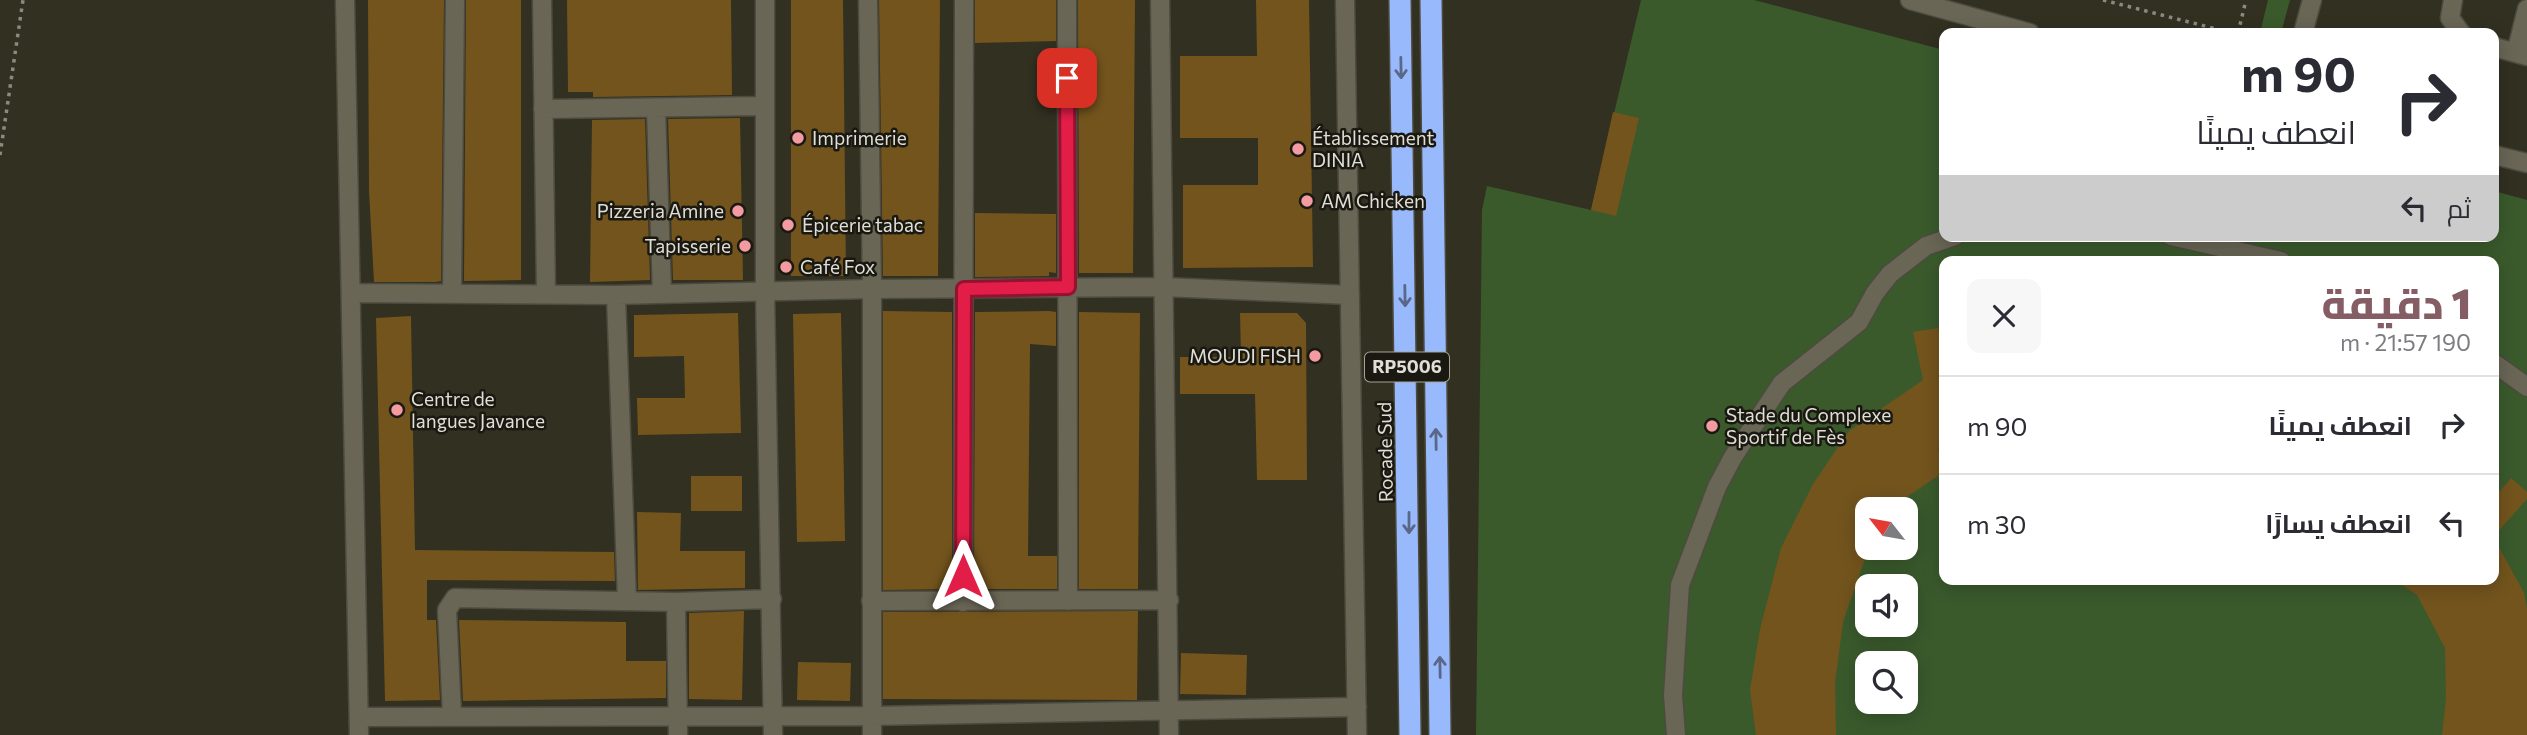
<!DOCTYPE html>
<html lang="ar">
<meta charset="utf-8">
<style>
body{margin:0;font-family:Commissioner,Cairo,sans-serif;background:#f7f7f7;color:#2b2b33;direction:rtl;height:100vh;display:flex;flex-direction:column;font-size:26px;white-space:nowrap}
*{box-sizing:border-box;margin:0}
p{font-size:23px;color:#7c7c81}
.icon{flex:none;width:38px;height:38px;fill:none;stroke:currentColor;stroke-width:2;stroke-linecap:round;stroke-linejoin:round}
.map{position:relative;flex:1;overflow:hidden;direction:ltr}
.details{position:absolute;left:1939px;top:256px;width:560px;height:329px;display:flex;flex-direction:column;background:#fff;border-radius:14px;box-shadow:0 4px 18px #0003;direction:rtl}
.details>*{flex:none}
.top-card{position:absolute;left:1939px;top:28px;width:560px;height:214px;border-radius:14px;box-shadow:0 4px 18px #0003;direction:rtl;background:#fff;color:#2b2b33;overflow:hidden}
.needle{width:46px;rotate:301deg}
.buttons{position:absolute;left:1855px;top:497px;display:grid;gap:14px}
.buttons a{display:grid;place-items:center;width:63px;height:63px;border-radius:14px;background:#fff;box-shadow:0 4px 18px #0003;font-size:35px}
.pin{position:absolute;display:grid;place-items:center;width:60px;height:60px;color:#fff;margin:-30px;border-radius:14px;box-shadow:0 4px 10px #0006}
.me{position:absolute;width:77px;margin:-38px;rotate:0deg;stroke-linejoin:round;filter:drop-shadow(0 0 5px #0008)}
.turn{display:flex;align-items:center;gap:24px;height:147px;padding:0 28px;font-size:32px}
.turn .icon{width:91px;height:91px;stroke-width:2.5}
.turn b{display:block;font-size:49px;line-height:60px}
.then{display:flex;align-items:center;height:66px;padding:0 28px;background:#0003;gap:14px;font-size:26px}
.round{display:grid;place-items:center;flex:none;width:74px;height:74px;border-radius:14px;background:#f7f7f7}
.headline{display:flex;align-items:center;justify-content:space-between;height:119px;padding:0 28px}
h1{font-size:42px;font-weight:800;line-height:52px;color:#855d64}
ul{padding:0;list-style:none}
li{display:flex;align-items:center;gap:21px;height:98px;padding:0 28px;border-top:2px solid #e1e1e2}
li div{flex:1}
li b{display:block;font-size:26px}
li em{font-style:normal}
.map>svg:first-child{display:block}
.green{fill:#3a5a2c;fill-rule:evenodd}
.building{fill:#73541d}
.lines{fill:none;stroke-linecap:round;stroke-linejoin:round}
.minor-casing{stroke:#4d4b3f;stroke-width:21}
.highway-casing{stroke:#4d4b3f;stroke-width:24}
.path{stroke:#8c8a7e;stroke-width:3.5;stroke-dasharray:3.5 5;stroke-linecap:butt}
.minor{stroke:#696656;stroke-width:18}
.highway{stroke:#99b9fd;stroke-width:21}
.oneway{stroke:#596887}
.route-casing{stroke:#92132f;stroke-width:18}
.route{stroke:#e11d48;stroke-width:12}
.poi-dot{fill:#f49aa1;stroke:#191811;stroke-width:2.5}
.labels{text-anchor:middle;stroke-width:5;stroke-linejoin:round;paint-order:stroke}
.shield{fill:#191811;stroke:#a4a39a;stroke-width:2}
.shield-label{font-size:18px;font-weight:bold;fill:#e0ded5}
.poi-label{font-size:19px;fill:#e0ded5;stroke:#191811;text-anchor:start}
.street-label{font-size:19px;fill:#e0ded5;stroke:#191811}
</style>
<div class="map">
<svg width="2527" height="735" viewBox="0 0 2527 735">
<rect width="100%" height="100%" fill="#323021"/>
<path class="green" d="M1641 0H1754L1944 50V236H2494V191L2527 200V735H1476L1482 210 1487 186 1591 210ZM1944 261H2494V579H1944ZM1867 509H1906V548H1867ZM1867 586H1906V625H1867ZM1867 663H1906V702H1867Z
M2268 0H2290L2281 33H2260Z"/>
<path class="building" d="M368 0H444L441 281 436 282H374L369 191Z
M466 0H521V280L464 281Z
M567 0H731L732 95 593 97V92H568Z
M791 0H843L846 276H791Z
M879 0H940L938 276H883Z
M975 0H1056V41L975 43Z
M1078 0H1135L1133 273H1079Z
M1256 0H1309L1313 267 1183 268V185H1258V138H1180V56H1257Z
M1613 112 1639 118 1616 216 1591 210Z
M740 118 743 280H673L668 119Z
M645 119 650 280 590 282 592 120Z
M975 213 1056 214V273L1049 272V276L975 277Z
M883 311 952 312V589L883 590Z
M1049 311 1056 312V346L1030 344 1028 556H1057V589H974L975 312Z
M1079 312 1140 313 1138 589H1079Z
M738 313 741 433 638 435 637 398H685L684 356 634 357V315Z
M841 313 845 541 797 542 793 314Z
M1240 313H1297L1306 323 1307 480H1257L1255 394H1180V357H1241Z
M411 316 415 550 614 552 615 581 427 580V620H436L440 700 385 701 376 318Z
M1938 328 1944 353V446L1938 448 1944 472 1899 502 1895 509H1867V553L1843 622 1835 682 1836 735H1756L1750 690 1760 629 1781 548 1813 484 1849 431 1923 380 1913 332Z
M691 476H742V511H691Z
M2511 478 2527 492V499L2494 536V498Z
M637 512 681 513 680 551H745V588L638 590Z
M2494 538 2524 593 2527 608V735H2442L2446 699 2445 648 2417 595 2393 579H2494Z
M744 611 742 700 689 699V613Z
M1138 611 1137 700 883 699V612Z
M459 620 626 622V661H666V698L463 701Z
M1181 653 1247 655 1246 695 1180 694Z
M798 662 851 663 850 701 797 700Z"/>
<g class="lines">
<g class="minor-casing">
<path id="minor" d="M345 0 359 735
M542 0 546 293
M765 0V292L773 735
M868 0 872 289V735
M1067 0 1068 601
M1160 0 1169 735
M1345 0 1357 735
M1910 0 2030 33
M2453 0 2450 18 2461 33
M2303 33 2312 0
M2494 47 2527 56
M2516 53 2527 9
M543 109 764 106
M656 109 662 294
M2494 155 2527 163
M2171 236 2281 261
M352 293 616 295 872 289 1164 287 1350 295
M452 293 455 0
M616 295 627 601
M2494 363 2527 387
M871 601 1169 600
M676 602 678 735
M963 602 964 0
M452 715 447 610 455 598 676 602 772 599
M359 717 871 716 1357 707
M1676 735 1673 695 1680 585 1717 487 1733 457 1782 383 1859 322 1875 293 1890 274 1926 246 1955 236"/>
</g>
<g class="highway-casing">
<path id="highway" d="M1400 0 1410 735
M1431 0 1440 735"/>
</g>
<path class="path" d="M2103 0 2232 33
M2238 33 2246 0
M0 155 23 0"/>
<use href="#minor" class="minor"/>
<use href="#highway" class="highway"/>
</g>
<defs><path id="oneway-shaft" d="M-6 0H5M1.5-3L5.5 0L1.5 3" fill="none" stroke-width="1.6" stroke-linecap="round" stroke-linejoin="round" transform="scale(1.75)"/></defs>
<g class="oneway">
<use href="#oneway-shaft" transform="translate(1401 68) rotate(89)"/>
<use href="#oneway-shaft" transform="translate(1405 296) rotate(89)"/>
<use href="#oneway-shaft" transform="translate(1436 439) rotate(-91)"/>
<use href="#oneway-shaft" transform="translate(1409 523) rotate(90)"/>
<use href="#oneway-shaft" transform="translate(1440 667) rotate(-91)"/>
</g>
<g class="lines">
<g class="route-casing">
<path id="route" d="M963 576 964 289 1068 287 1067 78"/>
</g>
<use href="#route" class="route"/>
</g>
<g class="poi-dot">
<circle cx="798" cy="138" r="7"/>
<circle cx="1298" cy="149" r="7"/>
<circle cx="1307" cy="201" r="7"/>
<circle cx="738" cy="211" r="7"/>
<circle cx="788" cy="225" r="7"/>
<circle cx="745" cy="246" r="7"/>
<circle cx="786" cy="267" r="7"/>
<circle cx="1315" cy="356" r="7"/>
<circle cx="397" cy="410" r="7"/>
<circle cx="1712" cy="426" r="7"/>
</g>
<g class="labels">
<rect class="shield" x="1365" y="352.5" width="84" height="29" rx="5"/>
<g class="shield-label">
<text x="1407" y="373">RP5006</text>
</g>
<g class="poi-label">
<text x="812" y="145">Imprimerie</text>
<text x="1312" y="145">Établissement<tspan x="1312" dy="22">DINIA</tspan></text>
<text x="1321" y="208">AM Chicken</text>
<text x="724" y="218" text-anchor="end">Pizzeria Amine</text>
<text x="802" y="232">Épicerie tabac</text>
<text x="731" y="253" text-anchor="end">Tapisserie</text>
<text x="800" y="274">Café Fox</text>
<text x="1301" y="363" text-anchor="end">MOUDI FISH</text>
<text x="411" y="406">Centre de<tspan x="411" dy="22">langues Javance</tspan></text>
<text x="1726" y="422">Stade du Complexe<tspan x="1726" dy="22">Sportif de Fès</tspan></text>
</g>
<g class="street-label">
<text transform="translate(1385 452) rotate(-91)" y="7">Rocade Sud</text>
</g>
</g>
</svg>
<div class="buttons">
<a><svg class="needle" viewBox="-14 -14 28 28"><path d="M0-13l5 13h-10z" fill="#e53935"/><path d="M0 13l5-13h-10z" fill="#7c7c81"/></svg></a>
<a><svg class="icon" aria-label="sound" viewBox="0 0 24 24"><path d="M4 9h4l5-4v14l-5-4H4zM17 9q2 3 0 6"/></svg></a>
<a><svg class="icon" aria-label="search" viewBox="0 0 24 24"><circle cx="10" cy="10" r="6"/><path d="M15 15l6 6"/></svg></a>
</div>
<div class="pin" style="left:1067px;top:78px;background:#d93025"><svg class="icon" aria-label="arrive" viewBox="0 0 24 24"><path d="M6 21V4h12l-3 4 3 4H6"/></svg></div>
<svg class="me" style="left:963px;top:576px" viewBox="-20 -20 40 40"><path d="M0-17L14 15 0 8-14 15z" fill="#e11d48" stroke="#fff" stroke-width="4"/></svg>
<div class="top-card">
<div class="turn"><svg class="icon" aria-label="right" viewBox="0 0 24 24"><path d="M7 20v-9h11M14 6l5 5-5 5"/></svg><div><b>90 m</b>انعطف يمينًا</div></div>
<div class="then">ثم<svg class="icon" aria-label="left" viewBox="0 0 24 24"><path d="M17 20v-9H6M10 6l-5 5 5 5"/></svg></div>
</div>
<section class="details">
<div class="headline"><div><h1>1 دقيقة</h1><p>190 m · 21:57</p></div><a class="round"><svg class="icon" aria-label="close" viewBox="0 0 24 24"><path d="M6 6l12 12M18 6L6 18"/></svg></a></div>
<ul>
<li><svg class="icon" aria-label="right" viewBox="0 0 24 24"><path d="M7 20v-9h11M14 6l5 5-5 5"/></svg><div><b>انعطف يمينًا</b></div><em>90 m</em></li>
<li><svg class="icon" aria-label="left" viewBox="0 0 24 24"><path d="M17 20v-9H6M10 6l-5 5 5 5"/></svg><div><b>انعطف يسارًا</b></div><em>30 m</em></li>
</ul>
</section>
</div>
